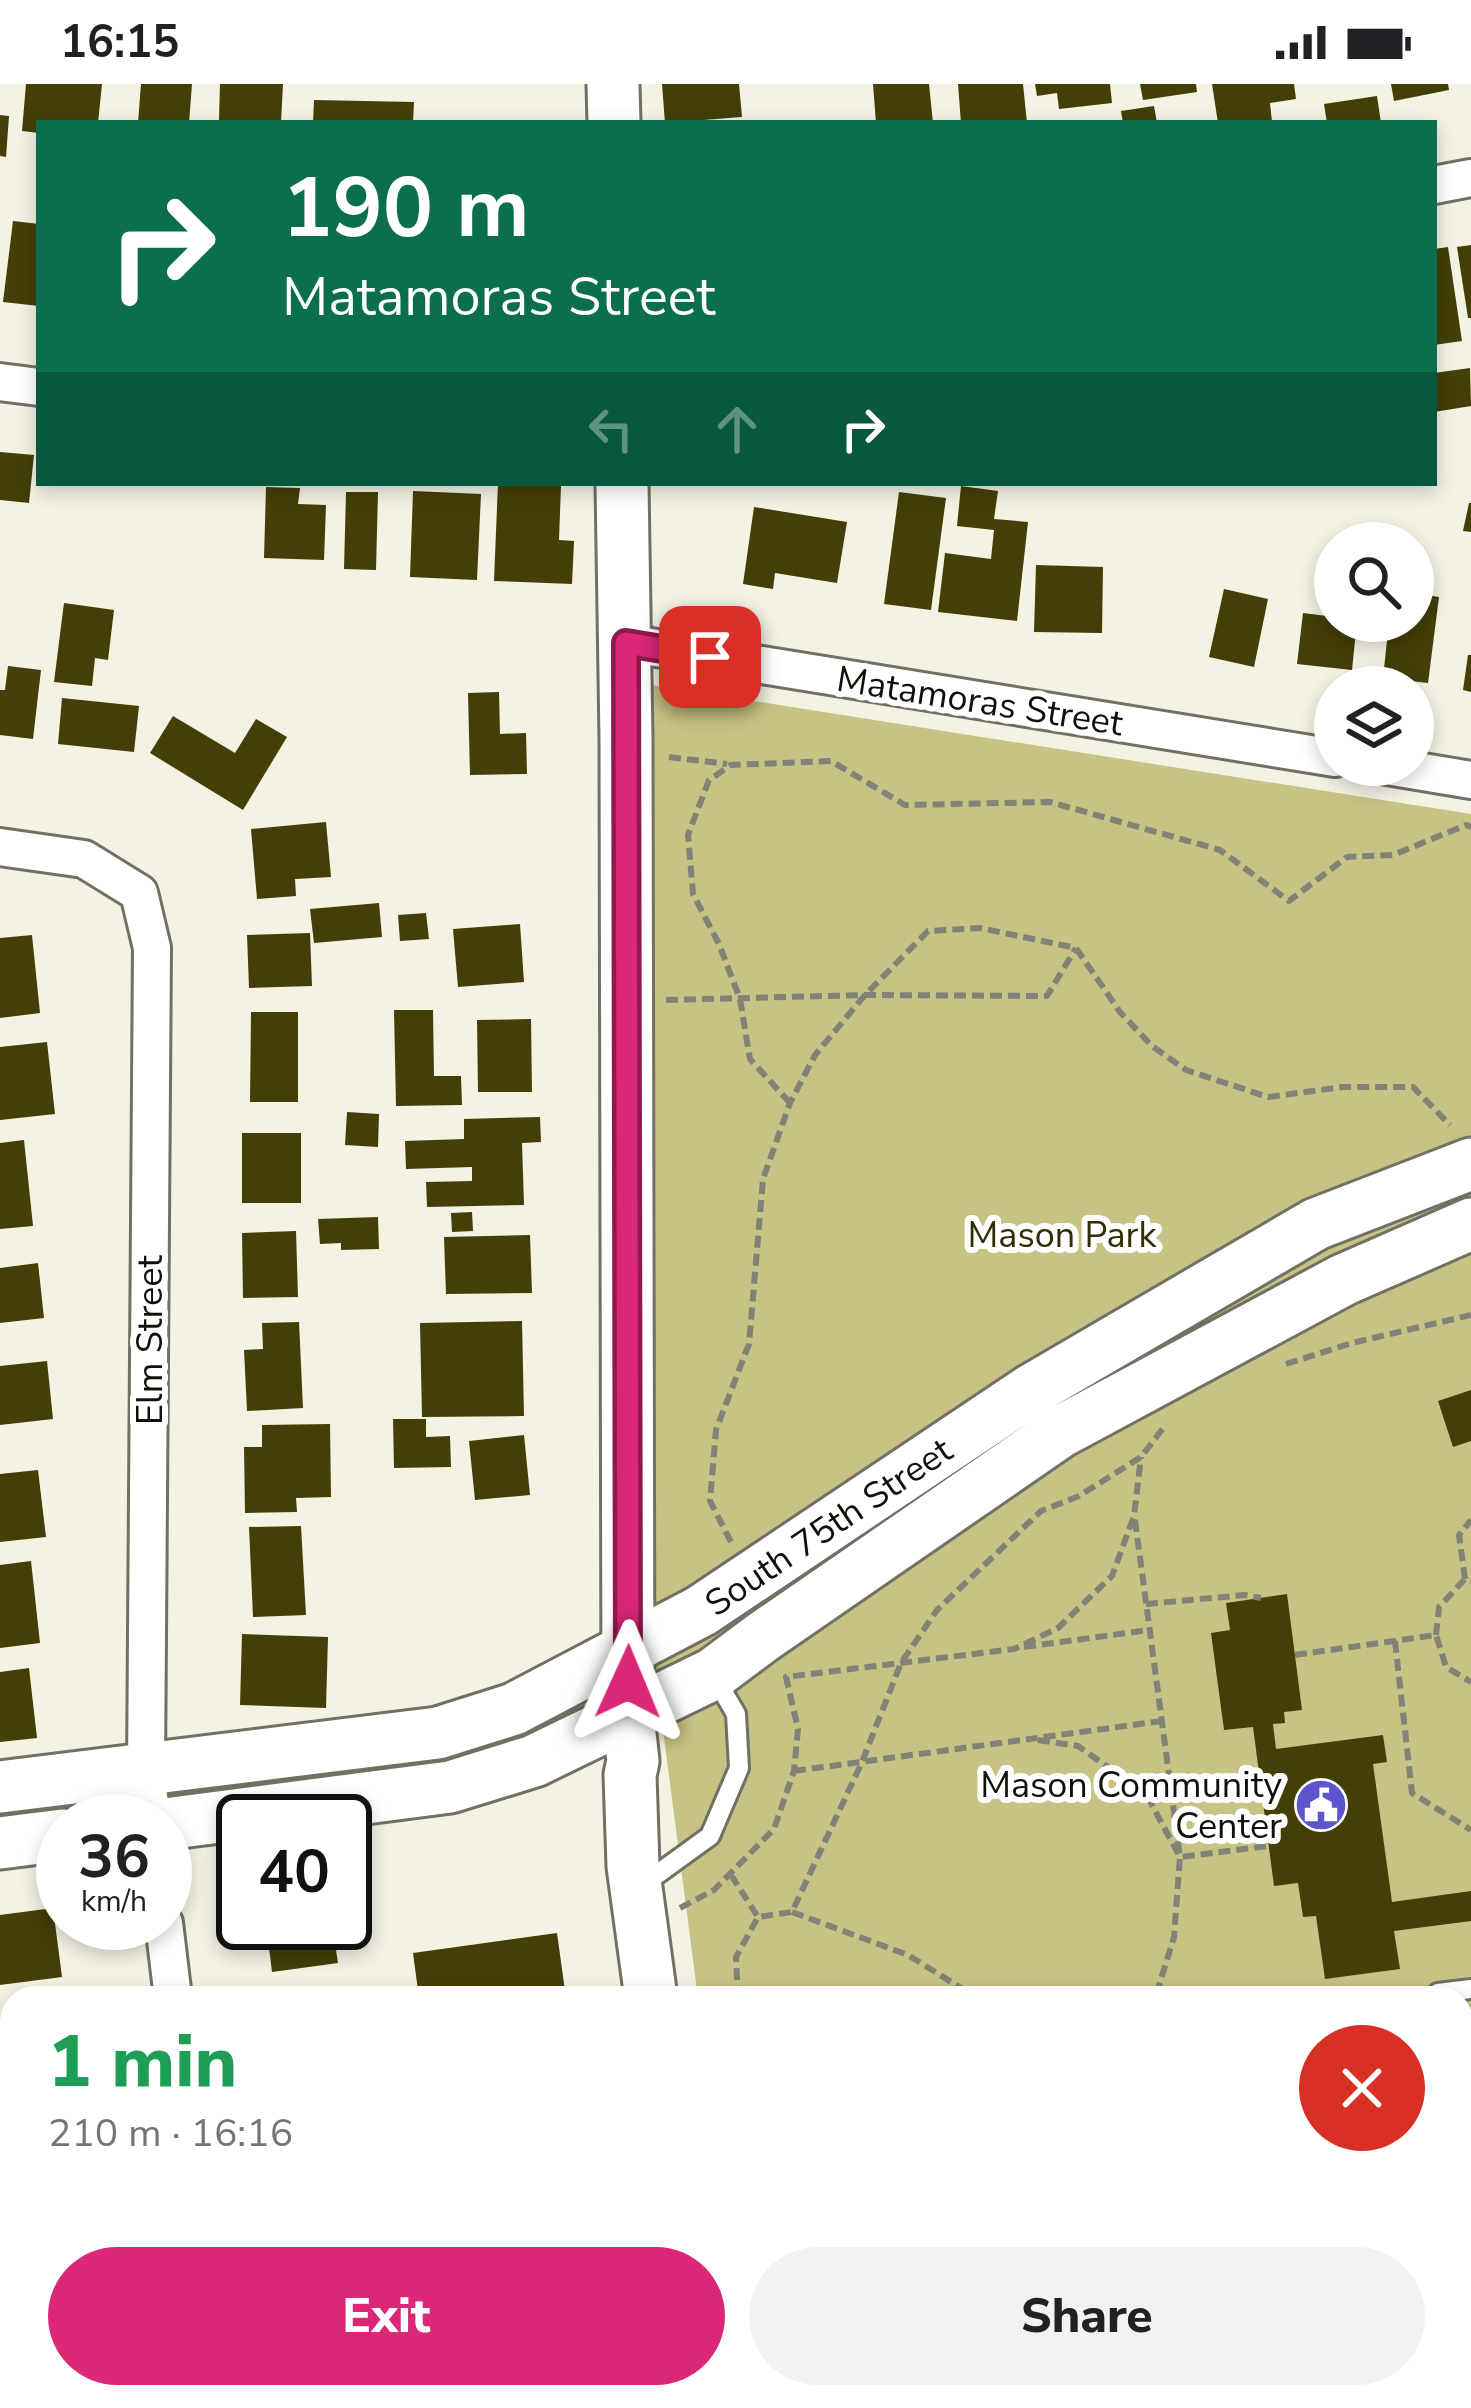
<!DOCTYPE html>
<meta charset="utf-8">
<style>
body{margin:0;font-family:"Nunito Sans",sans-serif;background:#f2f2f2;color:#202124;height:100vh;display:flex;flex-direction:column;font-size:45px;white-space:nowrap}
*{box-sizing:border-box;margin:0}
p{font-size:39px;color:#757577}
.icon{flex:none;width:66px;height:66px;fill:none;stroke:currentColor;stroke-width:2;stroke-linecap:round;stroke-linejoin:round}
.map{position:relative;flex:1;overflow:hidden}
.panel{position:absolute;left:0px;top:1902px;width:1473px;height:423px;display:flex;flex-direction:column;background:#fff;border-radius:36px 36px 0 0;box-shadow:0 6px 18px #0003}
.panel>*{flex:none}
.banner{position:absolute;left:36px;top:36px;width:1401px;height:366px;border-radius:0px;box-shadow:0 6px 18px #0003;background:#0b6e4f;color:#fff;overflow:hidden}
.fabs{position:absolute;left:1314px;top:438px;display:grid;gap:24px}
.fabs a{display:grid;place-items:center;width:120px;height:120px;border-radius:50%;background:#fff;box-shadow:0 6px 18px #0003;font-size:60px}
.speed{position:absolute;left:36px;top:1710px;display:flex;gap:24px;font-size:60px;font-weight:700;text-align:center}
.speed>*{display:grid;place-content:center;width:156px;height:156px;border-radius:50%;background:#fff;box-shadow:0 6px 18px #0003;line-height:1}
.speed small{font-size:30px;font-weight:400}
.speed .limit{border:6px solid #111;border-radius:18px;background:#fff;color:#111}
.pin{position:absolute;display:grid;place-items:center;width:102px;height:102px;color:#fff;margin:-51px;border-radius:24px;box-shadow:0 6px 18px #0006}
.me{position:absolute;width:132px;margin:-66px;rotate:1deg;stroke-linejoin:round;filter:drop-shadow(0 0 9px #0008)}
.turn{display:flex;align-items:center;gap:42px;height:252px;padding:0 48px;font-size:54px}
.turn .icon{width:156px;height:156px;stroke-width:2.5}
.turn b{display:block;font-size:84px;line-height:102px}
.lanes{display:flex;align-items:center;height:114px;padding:0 48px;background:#0003;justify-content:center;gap:60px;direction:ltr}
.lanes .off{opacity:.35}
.round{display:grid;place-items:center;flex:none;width:126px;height:126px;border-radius:63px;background:#f2f2f2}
.head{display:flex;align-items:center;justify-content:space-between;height:204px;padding:0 48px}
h1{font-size:72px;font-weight:800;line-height:90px;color:#1e9e55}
.cta{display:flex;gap:24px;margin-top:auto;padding:24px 48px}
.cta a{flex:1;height:138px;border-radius:72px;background:#db2777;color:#fff;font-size:48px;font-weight:800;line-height:138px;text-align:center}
.cta a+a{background:#f2f2f2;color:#202124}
.status{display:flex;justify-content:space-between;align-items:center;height:84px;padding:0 60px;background:#fff;direction:ltr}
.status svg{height:33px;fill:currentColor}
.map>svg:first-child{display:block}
.green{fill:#c7c384}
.building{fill:#433f07}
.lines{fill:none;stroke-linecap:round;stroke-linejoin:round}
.lane-casing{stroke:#717062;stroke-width:24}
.street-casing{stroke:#717062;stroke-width:42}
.secondary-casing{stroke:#717062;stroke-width:57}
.path{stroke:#828277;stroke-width:6;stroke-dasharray:12 6;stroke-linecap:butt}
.lane{stroke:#fff;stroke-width:18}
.street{stroke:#fff;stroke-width:36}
.secondary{stroke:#fff;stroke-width:51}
.route-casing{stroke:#8e194d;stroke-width:30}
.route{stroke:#db2777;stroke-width:21}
.labels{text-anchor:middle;stroke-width:12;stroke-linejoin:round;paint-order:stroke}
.street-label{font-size:36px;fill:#11110b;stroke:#fff}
.park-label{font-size:36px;fill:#312e03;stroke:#fff}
.poi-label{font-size:36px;fill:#11110b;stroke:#fff;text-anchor:end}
</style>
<div class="status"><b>16:15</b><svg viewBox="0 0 49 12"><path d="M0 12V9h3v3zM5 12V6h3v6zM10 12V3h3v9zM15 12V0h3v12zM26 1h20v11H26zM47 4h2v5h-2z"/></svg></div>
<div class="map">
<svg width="1471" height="2324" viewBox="0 0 1471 2324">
<rect width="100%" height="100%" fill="#f3f2e3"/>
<path class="green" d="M652 601 1471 730V2324H751L749 2313H1461V1914H698L653 1569Z"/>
<path class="building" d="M26 0H102L98 39H39V49L22 47Z
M141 0H192L189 39H138Z
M220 0H283L281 39 219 36Z
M662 0H739L742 33 665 39Z
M873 0H929L933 39H876Z
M958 0H1023L1027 39H961Z
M1035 0H1110L1112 19 1059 25 1057 9 1037 12Z
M1140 0H1196L1197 8 1143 16Z
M1212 0H1294L1296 15 1270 19 1272 38 1218 39Z
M1391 0H1448L1449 6 1394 17Z
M1377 12 1381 39H1327L1324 20Z
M314 16 414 18 413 39H313Z
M1154 22 1157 39H1123L1121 27Z
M0 31 9 32 6 73 0 72Z
M13 137 39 140V222L3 218Z
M1471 161V234H1468L1457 163Z
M1448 163 1462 257 1434 261V165Z
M1470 284 1471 322 1434 328V289Z
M0 368 34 371 29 419 0 416Z
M498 399 561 402 559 456 574 457 572 500 494 497Z
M961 402 998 407 994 435 1028 438 1017 537 938 528 945 469 991 475 994 446 957 442Z
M266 403 300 404 298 420 326 421 324 476 264 474Z
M413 407 481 410 477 496 410 493Z
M346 408H378L376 486 344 485Z
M899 408 946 414 931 526 884 520Z
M1469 419H1471V448L1463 447Z
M754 423 847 438 837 499 775 489 773 505 743 500Z
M1036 481 1103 483 1102 549 1034 548Z
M1224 505 1268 515 1254 583 1209 573Z
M1413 509 1439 513 1428 599 1383 594 1388 547 1406 549 1407 537H1413Z
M64 519 114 526 108 576 95 574 92 602 54 598Z
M1303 529 1335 533V537H1357L1352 586 1297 580Z
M1468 571H1471V608L1463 606Z
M8 582 41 586 33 655 0 651V606H5Z
M499 608 500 650 526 649 527 690 470 691 468 609Z
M62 614 139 622 134 668 58 660Z
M173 632 235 669 256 635 287 653 243 726 150 669Z
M326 738 331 793 295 795 296 812 257 815 251 745Z
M379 819 382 853 314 859 310 825Z
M426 829 429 855 400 857 398 831Z
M520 840 524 898 458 903 453 845Z
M310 849 312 902 249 904 247 851Z
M32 851 40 929 0 934V854Z
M394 926H433L434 992H461L462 1021 396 1022Z
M251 928H298V1018H250Z
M531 935 532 1008H478L477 936Z
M47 958 55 1030 0 1036V963Z
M347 1028 379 1030 378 1063 345 1061Z
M540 1033 541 1058 522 1059 524 1121 427 1123 426 1098 472 1097V1083L406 1085 405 1057 464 1055V1035Z
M242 1049H301V1119H242Z
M24 1056 33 1142 0 1145V1059Z
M472 1128 473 1147 452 1148 451 1129Z
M378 1133 379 1165 341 1166V1159L320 1160 318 1135Z
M296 1147 298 1213 243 1214 242 1149Z
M530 1151 532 1209 446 1210 444 1153Z
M38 1179 44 1234 0 1239V1184Z
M522 1237 524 1332 422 1333 420 1239Z
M299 1238 303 1324 247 1327 244 1266 263 1265 262 1239Z
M47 1277 53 1335 0 1341V1282Z
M1471 1306V1357L1453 1363 1438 1317Z
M393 1335H426V1353L450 1352 451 1383 394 1384Z
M330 1340 331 1413 296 1414 297 1428 245 1429 244 1363H262V1341Z
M524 1351 530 1411 475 1416 469 1357Z
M38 1386 46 1453 0 1458V1390Z
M301 1442 306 1531 253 1533 249 1443Z
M31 1477 40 1559 0 1564V1481Z
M1287 1510 1302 1626 1284 1628 1285 1639 1273 1640 1276 1665 1383 1651 1387 1678 1373 1680 1392 1818 1471 1807V1837L1394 1847 1400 1885 1325 1895 1316 1832 1303 1833 1298 1799 1274 1802 1253 1643 1224 1646 1211 1549 1230 1546 1226 1519Z
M242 1550 328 1553 326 1624 240 1621Z
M29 1584 37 1654 0 1658V1588Z
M53 1824 62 1893 0 1901V1831Z
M266 1839H332L338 1879 272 1888Z
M557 1849 566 1914H419L413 1869Z
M45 2313H115L116 2324H47Z
M545 2313H617L619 2324H547Z"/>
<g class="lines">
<g class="lane-casing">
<path id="lane" d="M641 1802 710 1752 739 1684 736 1630 715 1594
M1438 1909 1471 1905"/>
</g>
<g class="street-casing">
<path id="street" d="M1434 101 1471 94
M0 298 39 303
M626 559 1335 674
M1381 681 1471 696
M0 763 84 775 139 809 152 864 146 1687 152 1737
M164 1839 173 1914
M221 2313 223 2324"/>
</g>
<g class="secondary-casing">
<path id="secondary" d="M613 0 614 39
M622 399 626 655 628 1632 633 1677 630 1691 633 1782 651 1914
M0 1703 438 1649 514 1625 701 1527 1033 1305 1316 1140 1471 1080
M165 1740 450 1703 534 1677 713 1590 764 1552 1060 1348 1343 1196 1471 1140
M0 1759 63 1751
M705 2313 706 2324"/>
</g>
<path class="path" d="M669 673 727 680
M666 916 865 911 1047 912 1076 864
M790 1019 750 975 740 915 719 860 693 810 688 751 709 696 731 681 831 677 905 721 1050 718 1220 766 1289 817 1347 773 1393 771 1466 741 1471 743
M1286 1280 1352 1259 1471 1231
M1135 1436 1180 1773 1174 1853 1157 1908 1148 1914
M731 1458 710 1417 716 1346 749 1260 763 1095 790 1019 815 971 865 911 928 847 980 844 1076 864 1120 928 1152 962 1186 986 1268 1013 1343 1003H1413L1450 1041
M1465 1495 1459 1451 1471 1436
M1146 1520 1245 1511 1261 1514
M1436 1551 1439 1523 1465 1495 1471 1497
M1395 1557 1412 1709 1471 1746
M1024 1563 1149 1546
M1295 1571 1436 1551 1446 1583 1471 1598
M1038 1656 1078 1662 1146 1710 1180 1773 1269 1762
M794 1687 1162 1637
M731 1791 758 1833
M680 1824 714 1806 774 1745 794 1687 798 1645 786 1593 1014 1565 1058 1544 1112 1492 1134 1432 1141 1373
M792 1828 908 1871 977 1914
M738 1914 736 1873 758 1833 792 1828 862 1678 901 1579 937 1526 1041 1427 1079 1412 1141 1373 1164 1343
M1461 1968 1468 1959
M1461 2083 1471 2078
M1143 2313 1144 2324
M761 2324V2313"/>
<use href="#lane" class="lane"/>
<use href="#street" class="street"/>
<use href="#secondary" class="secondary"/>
</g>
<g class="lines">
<g class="route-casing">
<path id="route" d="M628 1598 626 559 710 573"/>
</g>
<use href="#route" class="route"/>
</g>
<defs>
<g id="civic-disc" transform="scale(2.7)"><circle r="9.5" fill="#5c55cd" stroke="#fff"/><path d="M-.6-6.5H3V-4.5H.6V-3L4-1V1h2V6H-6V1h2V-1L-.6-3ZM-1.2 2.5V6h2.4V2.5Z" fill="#fff"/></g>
</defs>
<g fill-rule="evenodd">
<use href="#civic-disc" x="1321" y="1721"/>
</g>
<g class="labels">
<g class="street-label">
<text transform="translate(980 616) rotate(9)" y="13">Matamoras Street</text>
<text transform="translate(149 1256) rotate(-90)" y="13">Elm Street</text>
<text transform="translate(828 1442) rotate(-34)" y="13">South 75th Street</text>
</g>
<g class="park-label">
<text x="1062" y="1163">Mason Park</text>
</g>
<g class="poi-label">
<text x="1282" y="1713">Mason Community<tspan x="1282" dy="41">Center</tspan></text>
</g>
</g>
</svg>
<div class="fabs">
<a><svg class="icon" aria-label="search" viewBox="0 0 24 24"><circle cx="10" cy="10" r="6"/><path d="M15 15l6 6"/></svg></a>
<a><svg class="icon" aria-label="layers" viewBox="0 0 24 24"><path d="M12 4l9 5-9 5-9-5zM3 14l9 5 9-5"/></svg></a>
</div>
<div class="speed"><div>36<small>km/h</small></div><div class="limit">40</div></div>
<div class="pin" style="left:710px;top:573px;background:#d93025"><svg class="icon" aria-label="arrive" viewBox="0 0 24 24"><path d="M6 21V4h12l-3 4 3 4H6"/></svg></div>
<svg class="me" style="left:628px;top:1598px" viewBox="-20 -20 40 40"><path d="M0-17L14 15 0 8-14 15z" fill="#db2777" stroke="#fff" stroke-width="4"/></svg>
<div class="banner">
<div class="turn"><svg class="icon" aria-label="right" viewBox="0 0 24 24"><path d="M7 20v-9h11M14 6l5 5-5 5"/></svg><div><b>190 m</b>Matamoras Street</div></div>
<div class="lanes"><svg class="icon off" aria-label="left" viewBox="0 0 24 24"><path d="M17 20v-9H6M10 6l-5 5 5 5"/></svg><svg class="icon off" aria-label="ahead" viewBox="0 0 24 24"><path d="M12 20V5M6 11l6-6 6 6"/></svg><svg class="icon" aria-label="right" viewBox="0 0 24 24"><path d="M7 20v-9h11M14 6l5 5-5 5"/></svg></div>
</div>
<section class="panel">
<div class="head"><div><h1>1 min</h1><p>210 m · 16:16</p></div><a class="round" style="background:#d93025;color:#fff"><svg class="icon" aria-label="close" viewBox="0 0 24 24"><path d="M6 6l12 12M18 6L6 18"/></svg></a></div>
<div class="cta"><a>Exit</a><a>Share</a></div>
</section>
</div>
